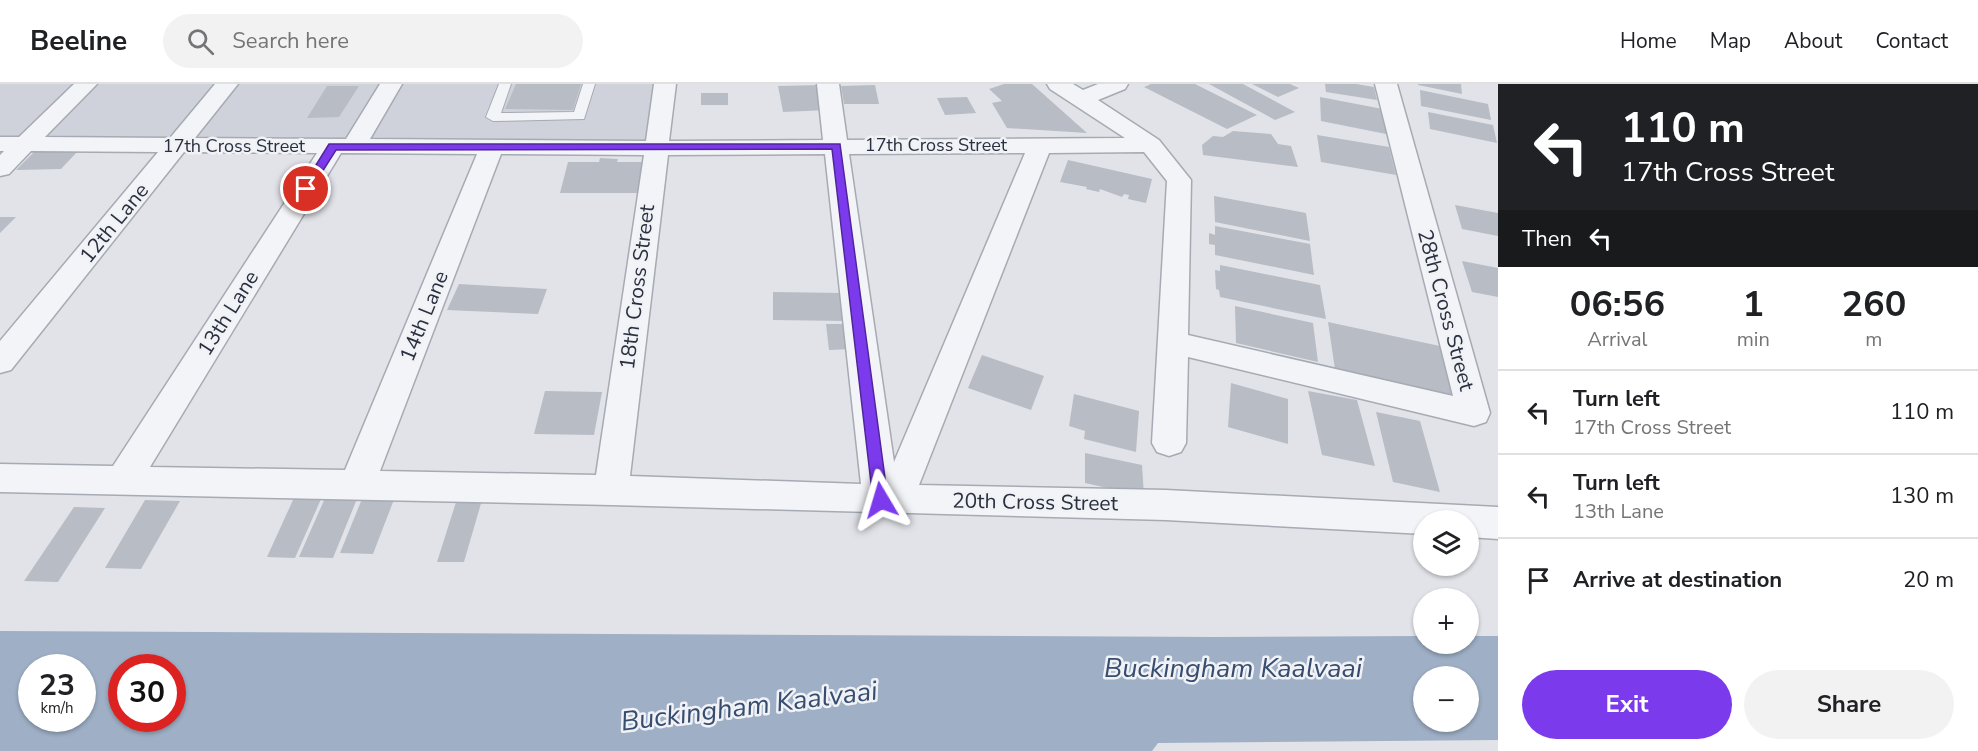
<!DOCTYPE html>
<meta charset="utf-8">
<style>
body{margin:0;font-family:"Nunito Sans",sans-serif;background:#f2f2f2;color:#202124;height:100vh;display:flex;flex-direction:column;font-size:22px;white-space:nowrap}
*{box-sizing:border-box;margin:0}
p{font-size:20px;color:#757577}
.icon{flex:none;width:33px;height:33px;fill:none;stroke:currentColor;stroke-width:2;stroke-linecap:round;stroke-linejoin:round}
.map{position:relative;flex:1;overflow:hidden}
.sheet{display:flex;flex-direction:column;background:#fff;width:480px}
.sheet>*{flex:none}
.hud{background:#202124;color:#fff;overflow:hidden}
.fabs{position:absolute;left:1413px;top:426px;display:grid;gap:12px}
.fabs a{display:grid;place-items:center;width:66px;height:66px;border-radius:50%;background:#fff;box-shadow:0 2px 4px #0004;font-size:30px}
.speed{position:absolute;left:18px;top:570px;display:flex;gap:12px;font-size:30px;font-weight:700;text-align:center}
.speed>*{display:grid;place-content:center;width:78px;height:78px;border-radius:50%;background:#fff;box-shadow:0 2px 4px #0004;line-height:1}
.speed small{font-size:15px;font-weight:400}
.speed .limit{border:9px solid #d22;background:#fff;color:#111}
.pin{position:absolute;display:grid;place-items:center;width:51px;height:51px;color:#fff;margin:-26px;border:3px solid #fff;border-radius:50%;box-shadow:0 2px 6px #0007}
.me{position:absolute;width:66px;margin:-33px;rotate:353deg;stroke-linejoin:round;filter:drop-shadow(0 0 4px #0008)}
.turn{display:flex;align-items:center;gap:21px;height:126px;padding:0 24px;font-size:27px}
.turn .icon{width:78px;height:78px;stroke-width:2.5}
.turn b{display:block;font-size:42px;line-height:51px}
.then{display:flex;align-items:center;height:57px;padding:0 24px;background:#0003;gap:12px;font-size:22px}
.eta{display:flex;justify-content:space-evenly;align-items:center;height:102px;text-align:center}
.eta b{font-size:36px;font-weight:700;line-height:42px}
.button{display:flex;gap:12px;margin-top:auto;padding:12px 24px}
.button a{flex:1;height:69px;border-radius:36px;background:#7c3aed;color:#fff;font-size:24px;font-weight:700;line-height:69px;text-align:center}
.button a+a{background:#f2f2f2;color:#202124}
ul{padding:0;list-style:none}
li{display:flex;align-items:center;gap:18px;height:84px;padding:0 24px;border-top:2px solid #e0e0e0}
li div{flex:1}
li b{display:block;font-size:22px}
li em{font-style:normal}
header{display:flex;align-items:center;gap:36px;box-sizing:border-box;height:84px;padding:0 30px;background:#fff;border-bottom:2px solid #e0e0e0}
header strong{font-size:28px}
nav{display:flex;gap:33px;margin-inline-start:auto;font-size:21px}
.search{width:420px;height:54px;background:#f2f2f2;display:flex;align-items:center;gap:15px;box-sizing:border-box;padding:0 21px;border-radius:33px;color:#757577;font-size:22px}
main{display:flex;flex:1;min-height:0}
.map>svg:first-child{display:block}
.built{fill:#cfd2da}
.water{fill:#9eafc6;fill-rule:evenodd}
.building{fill:#b8bcc5}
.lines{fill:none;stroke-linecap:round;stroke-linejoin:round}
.lane-casing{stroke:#a6aab2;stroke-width:2}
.street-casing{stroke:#a6aab2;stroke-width:3}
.lane{fill:#f3f4f7;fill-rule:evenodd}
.street{fill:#f3f4f7;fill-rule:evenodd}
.route{fill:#7c3aed;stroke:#51269a;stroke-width:1.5}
.labels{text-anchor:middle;stroke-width:5;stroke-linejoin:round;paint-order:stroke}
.far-street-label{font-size:18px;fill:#2a303f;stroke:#f0f2f6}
.street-label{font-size:21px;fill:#2a303f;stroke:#f0f2f6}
.near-water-label{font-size:27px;font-style:italic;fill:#374d70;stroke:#f0f2f6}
</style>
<header>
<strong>Beeline</strong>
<div class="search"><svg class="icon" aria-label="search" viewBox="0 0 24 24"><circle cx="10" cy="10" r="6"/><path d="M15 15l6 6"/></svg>Search here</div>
<nav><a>Home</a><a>Map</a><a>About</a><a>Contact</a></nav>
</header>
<main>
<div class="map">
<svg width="1498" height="667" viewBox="0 0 1498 667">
<rect width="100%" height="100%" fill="#e1e3e8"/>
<path class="built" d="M0 0H83L26 57 0 58Z
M86 0H665L655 64 26 60Z"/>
<path class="water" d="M0 547 1214 553 1423 552 1424 560H1468L1469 552H1498V656L1158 659 1152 667H0ZM32 584H82V634H32ZM122 584H172V634H122ZM1424 592H1468V638H1424Z"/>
<path class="building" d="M516 0H581L573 26 505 25Z
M1004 0H1032L1087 49 1007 44 992 19 1002 17 989 5Z
M1151 0H1195L1257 31 1227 45 1144 3Z
M1209 0H1243L1295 28 1275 36Z
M1252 0H1290L1299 4 1278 13Z
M1325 0H1356L1374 3 1377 16 1326 8Z
M1418 0H1461L1462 10 1418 1Z
M821 1 828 26 783 28 778 2Z
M875 1 879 20H844L841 2Z
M327 2H359L339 33 307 34Z
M1420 6 1488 20 1491 36 1421 22Z
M701 9H728V21H701Z
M967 13 976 29 945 31 937 14Z
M1320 13 1388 26 1391 51 1321 37Z
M1428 28 1493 41 1497 59 1430 45Z
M1233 47 1271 50 1278 60 1291 62 1298 83 1203 71 1202 61 1213 52 1223 53Z
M1317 51 1389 63 1396 91 1321 78Z
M35 67H78L61 85 16 86Z
M600 74 618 75 617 78H645L640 109H560L568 78H599Z
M1068 76 1152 95 1146 119 1128 115 1129 111 1124 110 1122 113 1100 105 1099 108 1086 105 1087 103 1060 98Z
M1214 112 1306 129 1310 157 1215 138Z
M1455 121 1498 129V152L1462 145Z
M0 133H16L0 149Z
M1215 142 1310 160 1314 191 1215 171V161L1209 160V149L1215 151Z
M1462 177 1498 184V213L1472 208Z
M1220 181 1320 201 1326 235 1220 213 1219 206 1216 205 1215 186 1220 187Z
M459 200 547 205 538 230 447 226Z
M773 208 842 209 845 237 773 236Z
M1235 222 1313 239 1318 278 1236 259Z
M1328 238 1449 264 1465 320 1336 292Z
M826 240H847L851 265 829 266Z
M982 271 1044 292 1031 326 968 304Z
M1231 299 1288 315V360L1228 343Z
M545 307 602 308 594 351 534 350Z
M1308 307 1357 316 1375 382 1322 371Z
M1074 310 1139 327 1136 368 1084 355 1085 347 1069 342Z
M1376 328 1420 337 1440 408 1393 398Z
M1085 369 1142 381 1144 412 1085 399Z
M298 405 325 406 295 474 267 473Z
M329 405H361L333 474 299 473Z
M366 405H398L373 470 340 469Z
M457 415 482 416 464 478H437Z
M145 416 180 417 141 485 105 484Z
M74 423 105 424 58 498 24 497Z"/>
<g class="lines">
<g class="lane-casing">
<path id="lane" d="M499 0H511L501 29 574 28 583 0H595L584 35 493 37 486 33Z"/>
</g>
<g class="street-casing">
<path id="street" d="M74 0H97L45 53 170 54 215 0H238L195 54 346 55 380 0H402L370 55 646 57 654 0H676L669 57 823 56 817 0H839L847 56 1125 54 1050 5 1047 0H1073L1083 6 1098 0H1128L1125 5 1098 16 1159 56 1191 96 1188 251 1453 312 1375 0H1397L1490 329 1486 338 1474 342 1188 273 1186 359 1181 368 1169 372 1157 368 1152 359 1167 97 1144 68 1049 69 919 401 1166 406 1498 423V455L1468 453V436H1424V450L1166 436 611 421 0 408V380L113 382 317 69 184 68 11 286 0 289V257L158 68 31 67 9 90 0 92V71L4 67H0V53H19ZM341 69 477 70 345 386 150 383ZM1025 69 894 378 849 70ZM501 70 644 71 596 391 380 387ZM825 70 861 400 630 392 668 71Z"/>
</g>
<use href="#lane" class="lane"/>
<use href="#street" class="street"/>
</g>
<path class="route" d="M329 60H840L888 416 886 420 881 422 875 420 873 416 832 65 336 66 310 107H302L301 105Z"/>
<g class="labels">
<g class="far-street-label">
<text x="936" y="67">17th Cross Street</text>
<text x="234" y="68">17th Cross Street</text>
</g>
<g class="street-label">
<text transform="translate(114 139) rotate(-51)" y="7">12th Lane</text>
<text transform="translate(637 203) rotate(-83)" y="7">18th Cross Street</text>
<text transform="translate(1446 226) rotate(75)" y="7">28th Cross Street</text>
<text transform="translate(228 229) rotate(-58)" y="7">13th Lane</text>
<text transform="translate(424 232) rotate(-68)" y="7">14th Lane</text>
<text transform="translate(1035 418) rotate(1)" y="7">20th Cross Street</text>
</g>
<g class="near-water-label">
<text x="1233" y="593">Buckingham Kaalvaai</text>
<text transform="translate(749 622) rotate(-7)" y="9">Buckingham Kaalvaai</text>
</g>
</g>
</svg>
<div class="fabs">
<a><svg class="icon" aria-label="layers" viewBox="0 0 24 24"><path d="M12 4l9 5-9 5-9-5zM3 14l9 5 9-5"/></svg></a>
<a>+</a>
<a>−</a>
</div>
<div class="speed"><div>23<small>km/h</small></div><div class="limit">30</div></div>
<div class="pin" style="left:306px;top:105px;background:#d93025"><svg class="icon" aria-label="arrive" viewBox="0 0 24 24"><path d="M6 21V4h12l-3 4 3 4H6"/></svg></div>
<svg class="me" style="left:881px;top:416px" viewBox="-20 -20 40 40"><path d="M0-17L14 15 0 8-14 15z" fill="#7c3aed" stroke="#fff" stroke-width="4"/></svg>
</div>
<section class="sheet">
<div class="hud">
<div class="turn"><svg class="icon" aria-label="left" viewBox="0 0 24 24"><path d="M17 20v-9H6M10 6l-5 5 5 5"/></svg><div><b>110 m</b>17th Cross Street</div></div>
<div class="then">Then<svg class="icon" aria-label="left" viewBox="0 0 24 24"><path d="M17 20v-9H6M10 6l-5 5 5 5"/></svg></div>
</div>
<div class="eta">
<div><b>06:56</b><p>Arrival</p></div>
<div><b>1</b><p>min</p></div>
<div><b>260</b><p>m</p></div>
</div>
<ul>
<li><svg class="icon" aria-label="left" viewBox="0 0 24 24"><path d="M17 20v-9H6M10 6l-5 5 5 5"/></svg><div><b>Turn left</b><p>17th Cross Street</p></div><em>110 m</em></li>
<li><svg class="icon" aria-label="left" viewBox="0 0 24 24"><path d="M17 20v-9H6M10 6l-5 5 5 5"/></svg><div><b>Turn left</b><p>13th Lane</p></div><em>130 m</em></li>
<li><svg class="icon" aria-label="arrive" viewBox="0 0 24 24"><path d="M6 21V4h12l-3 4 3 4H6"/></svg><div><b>Arrive at destination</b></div><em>20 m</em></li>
</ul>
<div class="button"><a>Exit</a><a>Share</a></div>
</section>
</main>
